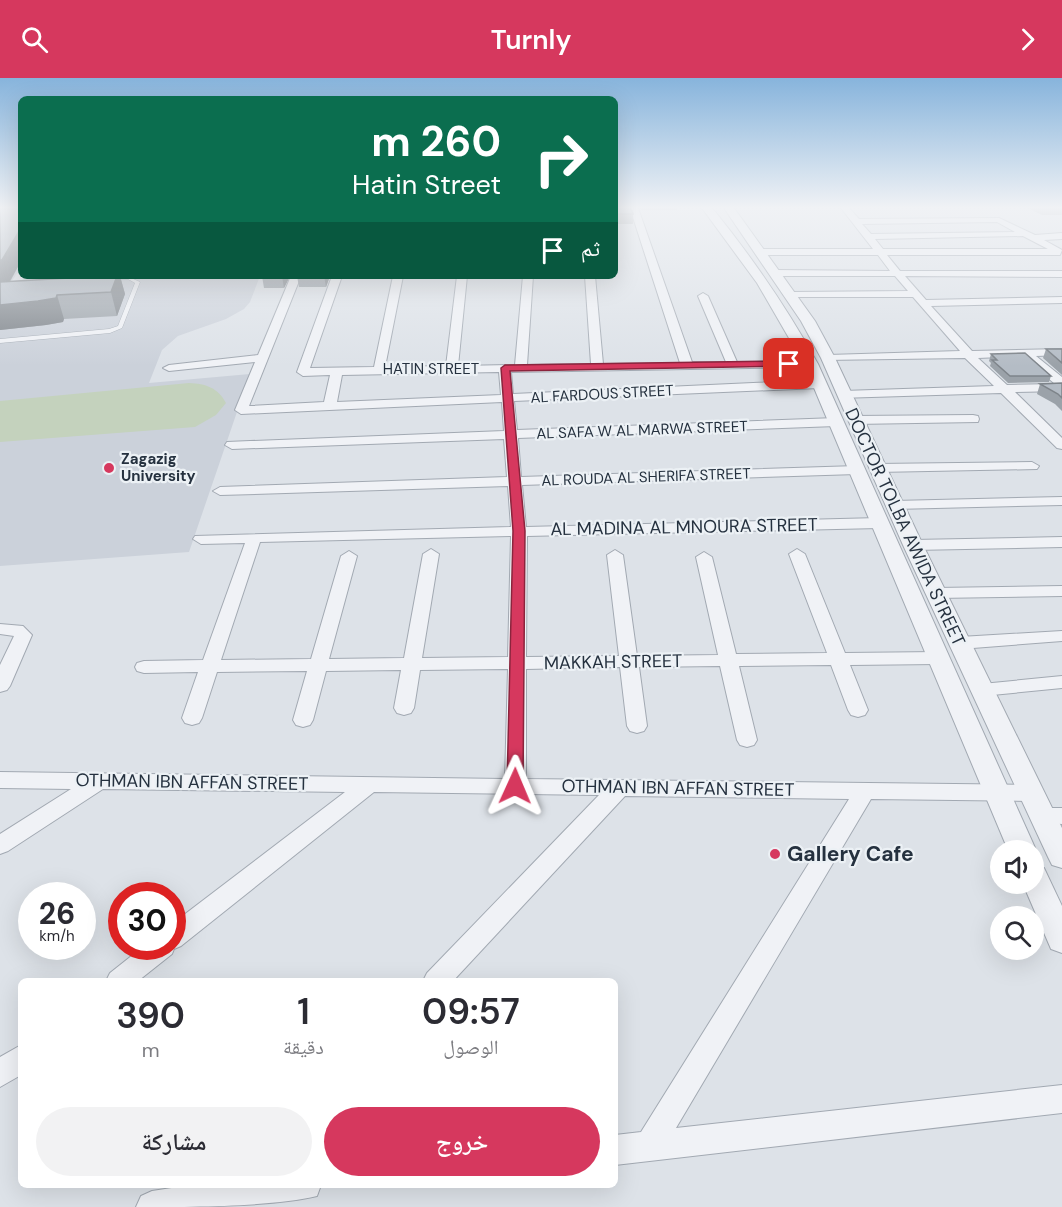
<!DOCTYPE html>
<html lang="ar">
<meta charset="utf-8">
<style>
body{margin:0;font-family:"DM Sans","Noto Naskh Arabic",sans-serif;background:#f2f2f3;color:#2b2b33;direction:rtl;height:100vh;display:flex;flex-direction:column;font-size:22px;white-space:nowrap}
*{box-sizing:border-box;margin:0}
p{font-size:20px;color:#7c7c81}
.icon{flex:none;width:33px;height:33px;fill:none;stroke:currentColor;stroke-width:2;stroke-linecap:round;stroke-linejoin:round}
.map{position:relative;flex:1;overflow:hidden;direction:ltr}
.side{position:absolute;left:18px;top:900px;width:600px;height:210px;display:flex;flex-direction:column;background:#fff;border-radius:9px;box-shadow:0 6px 24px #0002;direction:rtl}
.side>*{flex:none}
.hud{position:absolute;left:18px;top:18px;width:600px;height:183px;border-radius:9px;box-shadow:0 6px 24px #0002;direction:rtl;background:#0b6e4f;color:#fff;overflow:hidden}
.fabs{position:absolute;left:990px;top:762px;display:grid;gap:12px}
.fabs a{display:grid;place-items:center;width:54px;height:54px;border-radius:50%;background:#fff;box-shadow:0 6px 24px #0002;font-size:30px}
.speed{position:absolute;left:18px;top:804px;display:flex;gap:12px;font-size:30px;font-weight:700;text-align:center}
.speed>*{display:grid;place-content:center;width:78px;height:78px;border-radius:50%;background:#fff;box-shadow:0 6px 24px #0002;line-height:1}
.speed small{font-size:15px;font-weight:400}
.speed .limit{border:9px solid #d22;background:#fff;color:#111}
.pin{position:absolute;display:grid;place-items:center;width:51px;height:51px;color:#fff;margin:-26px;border-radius:12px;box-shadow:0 3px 9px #0006}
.me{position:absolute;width:66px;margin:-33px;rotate:1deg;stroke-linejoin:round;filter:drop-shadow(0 0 4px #0008)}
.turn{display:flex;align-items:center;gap:21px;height:126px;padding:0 18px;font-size:27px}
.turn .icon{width:78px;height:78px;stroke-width:2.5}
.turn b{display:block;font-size:42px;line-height:51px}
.then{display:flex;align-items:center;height:57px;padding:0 18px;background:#0003;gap:12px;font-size:22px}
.eta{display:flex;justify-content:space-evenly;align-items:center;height:102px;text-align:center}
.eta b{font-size:36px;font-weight:600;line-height:42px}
.action{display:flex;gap:12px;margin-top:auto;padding:12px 18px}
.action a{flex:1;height:69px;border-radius:36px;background:#d6385e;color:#fff;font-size:24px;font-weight:600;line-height:69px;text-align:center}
.action a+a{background:#f2f2f3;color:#2b2b33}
header{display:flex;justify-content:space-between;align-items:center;height:78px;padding:0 18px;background:#d6385e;color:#fff;font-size:27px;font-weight:600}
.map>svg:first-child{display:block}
.built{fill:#cbd1da}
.green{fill:#c4d2bd}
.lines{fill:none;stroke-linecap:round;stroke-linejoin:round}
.service-casing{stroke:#a2a9b2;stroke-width:1}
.minor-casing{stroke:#a2a9b2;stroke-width:2}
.tertiary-casing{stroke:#a2a9b2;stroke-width:2}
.service{fill:#f0f2f6;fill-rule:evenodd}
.minor{fill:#f0f2f6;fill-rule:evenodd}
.tertiary{fill:#f0f2f6;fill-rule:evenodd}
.wall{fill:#9ba2a9}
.shaded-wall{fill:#7e848a}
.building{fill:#b4bcc5;stroke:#7e848a;stroke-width:1.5}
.route{fill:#d6385e;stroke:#8b243d;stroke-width:1.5}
.poi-dot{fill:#d6385e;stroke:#ecf1f5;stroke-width:2}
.labels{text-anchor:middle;stroke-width:4.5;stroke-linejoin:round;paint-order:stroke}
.far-street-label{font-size:15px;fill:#25313f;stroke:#ecf1f5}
.far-poi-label{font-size:15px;font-weight:bold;fill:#25313f;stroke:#ecf1f5;text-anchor:start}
.street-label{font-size:18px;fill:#25313f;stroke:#ecf1f5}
.near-poi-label{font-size:21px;font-weight:bold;fill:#25313f;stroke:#ecf1f5;text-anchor:start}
</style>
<header><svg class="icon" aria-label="forward" viewBox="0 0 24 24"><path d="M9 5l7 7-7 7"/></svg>Turnly<svg class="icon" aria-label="search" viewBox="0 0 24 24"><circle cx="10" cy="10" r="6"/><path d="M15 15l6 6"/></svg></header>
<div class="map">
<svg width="1062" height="1129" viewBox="0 0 1062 1129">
<rect width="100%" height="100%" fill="#dde2e8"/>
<path class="built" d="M21 132V189L12 203 71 198H260L250 224 244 231 226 241 178 258 162 272 149 305 250 296 189 474 0 488V134Z"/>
<path class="green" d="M189 305C206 306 217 309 226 325L216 337 195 349 0 364V323Z"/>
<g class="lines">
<g class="service-casing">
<path id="service" d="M109 199H129L140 204 122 250 110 255 0 265V261L109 251 118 248 135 205 128 201H109Z"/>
</g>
<g class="minor-casing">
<path id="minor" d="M630 130H638L692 284H726L698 218 703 215 708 218 737 284 811 283 817 286 811 289 511 294 513 316 819 302 825 306 819 310 514 323 517 352 836 340 842 344 836 348 518 360 521 399 857 388 864 392 857 396 522 407 526 449 879 440 887 445 879 450 527 458 526 579 619 578 607 477 615 472 623 477 637 578 718 577 696 479 704 474 712 479 736 576 827 575 789 476 797 471 805 476 845 575 938 574 944 576 947 580 944 584 938 586 850 587 868 632 865 637 858 639 851 637 848 632 831 587 739 588 757 662 754 667 747 669 740 667 737 662 720 588 639 589 647 648 644 653 637 655 630 653 627 648 620 589 526 591V701L1032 707 1040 709 1043 715 1040 721 1032 723 871 721 676 1050 1062 1007V1035L615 1087V1057L641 1054 849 721 625 718 453 903H423L427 895 599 717 374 714 181 868 174 871 172 876 138 903H106L110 895 144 868H172V846L345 714 103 711 8 773 0 776V756L71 711 0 710V694L505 701 508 591 420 592 414 630 411 635 404 637 397 635 394 630 401 592 326 593 313 642 310 647 303 649 296 647 293 642 307 593 217 594 202 640 199 645 192 647 185 645 182 640 198 594 144 595 137 593 135 589 137 585 144 583 203 582 245 465 201 466 193 461 195 458 511 449 508 408 220 417 213 413 220 409 507 399 504 361 232 371 225 367 227 364 504 353 502 324 241 336 235 332 255 284 169 293 163 290 169 287 258 277 291 198H301L249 328 324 324 330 297 303 298 297 294 332 198H342L310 290 374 289 393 198H403L385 289 446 288 457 198H467L458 288 515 287 523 198H533L527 287 591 286 585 198H595L603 286 680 285ZM499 294 501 317 337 324 342 297ZM511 458 508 579 422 580 439 476 431 471 423 476 404 580 329 581 357 478 349 473 341 478 311 581 221 582 260 464Z
M841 130H849L859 141 999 140 1035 157 1062 155V161L1044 162 1062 172 1060 177H887L900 193H1062V199L905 198 926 222 1062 219V225L931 228 972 273 1062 271V277L1036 278 1062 299V313L1015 314 1062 360V371L1057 370 1001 315 839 320V314L843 313 994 308 965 280 824 282V278L828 277 960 273 913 219H787V215L791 214 908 213 895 198H775L770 195 775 192 890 193 878 177H760L756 174 760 171H873ZM997 144 1015 154 871 156 862 146ZM1023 158 1048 171H883L875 161ZM1022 278 1055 306 1007 307 978 280Z
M973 337 978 338 979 341 978 344 854 346 848 342 854 338Z
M1032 384 1039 388 1037 391 877 394 870 390 877 386Z
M1062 419V427L894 431 887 427 894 423Z
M1062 459V469L913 472 905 467 913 462Z
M1062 508V518L936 520 928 515 936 510Z
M0 546 23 548 32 557 10 608 7 612 0 614V587L14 558 0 556Z
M1062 553V563L960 571 954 569 951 565 954 561 960 559Z
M1062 598V610L982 618 975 616 972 612 975 608 982 606Z
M1043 730H1062V746L1035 744 1032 738 1035 732Z
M21 967V997L0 1009V979Z
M191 1107H321L317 1118C273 1129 185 1129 136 1129L141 1118 152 1113Z"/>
</g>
<g class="tertiary-casing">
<path id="tertiary" d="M702 130H712C752 179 787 230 818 286L1036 772 1034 777V772H1008L804 286 757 205Z
M724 130H734L815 243 835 280 923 467 1062 750V790L1052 787 1048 779 903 467 821 280 801 243Z
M1034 786 1044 790 1062 828V875L1051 871 1023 806H1034Z"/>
</g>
<use href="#service" class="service"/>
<use href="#minor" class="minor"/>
<use href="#tertiary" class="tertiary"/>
</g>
<path class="wall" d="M21 130V183L10 204 69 200 70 198H120L125 216 117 238 64 241 63 244 46 247 0 252Z
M615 130 633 136V146H615Z
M640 130H677V132H641Z
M1028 130H1062V137H1042Z
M262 198H290L284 210H264Z
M297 198H330L326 209H299Z
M1046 271H1062V297L1043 280Z
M991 276 1051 298 1049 304 1008 305 990 288 991 285 989 283Z
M1062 305V333L1055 326 1037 316 1040 306Z"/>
<path class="shaded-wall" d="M21 150V183L0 221V182Z
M117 198H120L125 216 117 238 111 214Z
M282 198H290L284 210Z
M324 198H330L326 209Z
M57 217 64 241 63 244 46 247 0 252V227Z"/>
<path class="building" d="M0 130H21V150L2 182H0Z
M615 130H631L633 136H615Z
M70 198H117L111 214 57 217 56 220 38 223 0 227V204L69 200Z
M1046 271H1062V285Z
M1025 275 1051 298H1010L992 282H997L991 276Z
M1062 305V320L1058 316 1040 306Z"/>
<linearGradient id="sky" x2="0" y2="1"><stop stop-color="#87b4dc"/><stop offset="0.45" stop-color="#f0f2f5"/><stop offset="1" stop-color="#f0f2f5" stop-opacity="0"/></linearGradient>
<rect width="1062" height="288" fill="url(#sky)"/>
<path class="route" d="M789 283 792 284V288L510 293 525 453 523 708 521 712H509L507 708 513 453 501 290 505 287Z"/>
<g class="poi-dot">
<circle cx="109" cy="390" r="6"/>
<circle cx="775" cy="776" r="6"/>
</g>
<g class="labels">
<g class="far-street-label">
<text x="431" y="296">HATIN STREET</text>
<text transform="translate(602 316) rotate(-3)" y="5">AL FARDOUS STREET</text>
<text transform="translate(642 352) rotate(-2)" y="5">AL SAFA W AL MARWA STREET</text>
<text transform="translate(646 399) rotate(-2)" y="5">AL ROUDA AL SHERIFA STREET</text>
</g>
<g class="far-poi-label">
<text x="121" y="386">Zagazig<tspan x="121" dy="17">University</tspan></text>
</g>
<g class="street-label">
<text transform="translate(684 449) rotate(-1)" y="6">AL MADINA AL MNOURA STREET</text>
<text transform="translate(905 449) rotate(65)" y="6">DOCTOR TOLBA AWIDA STREET</text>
<text transform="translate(613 584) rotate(-1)" y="6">MAKKAH STREET</text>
<text transform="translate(192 704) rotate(1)" y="6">OTHMAN IBN AFFAN STREET</text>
<text transform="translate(678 710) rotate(1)" y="6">OTHMAN IBN AFFAN STREET</text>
</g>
<g class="near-poi-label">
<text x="787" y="783">Gallery Cafe</text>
</g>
</g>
</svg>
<div class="fabs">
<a><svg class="icon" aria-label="sound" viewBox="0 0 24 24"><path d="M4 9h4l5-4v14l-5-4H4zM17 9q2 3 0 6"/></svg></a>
<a><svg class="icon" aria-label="search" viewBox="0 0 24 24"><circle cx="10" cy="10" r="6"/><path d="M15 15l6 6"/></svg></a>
</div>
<div class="speed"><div>26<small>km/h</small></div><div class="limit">30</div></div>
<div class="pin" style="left:789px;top:286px;background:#d93025"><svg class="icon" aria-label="arrive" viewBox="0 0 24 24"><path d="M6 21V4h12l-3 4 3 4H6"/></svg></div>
<svg class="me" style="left:515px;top:708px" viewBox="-20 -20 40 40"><path d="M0-17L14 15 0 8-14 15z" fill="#d6385e" stroke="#fff" stroke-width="4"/></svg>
<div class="hud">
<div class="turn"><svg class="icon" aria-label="right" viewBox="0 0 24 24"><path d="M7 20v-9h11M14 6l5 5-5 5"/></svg><div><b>260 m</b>Hatin Street</div></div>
<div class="then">ثم<svg class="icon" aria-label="arrive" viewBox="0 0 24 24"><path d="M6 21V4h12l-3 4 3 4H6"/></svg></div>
</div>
<section class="side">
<div class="eta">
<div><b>09:57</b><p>الوصول</p></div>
<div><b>1</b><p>دقيقة</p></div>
<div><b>390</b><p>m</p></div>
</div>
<div class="action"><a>خروج</a><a>مشاركة</a></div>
</section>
</div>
